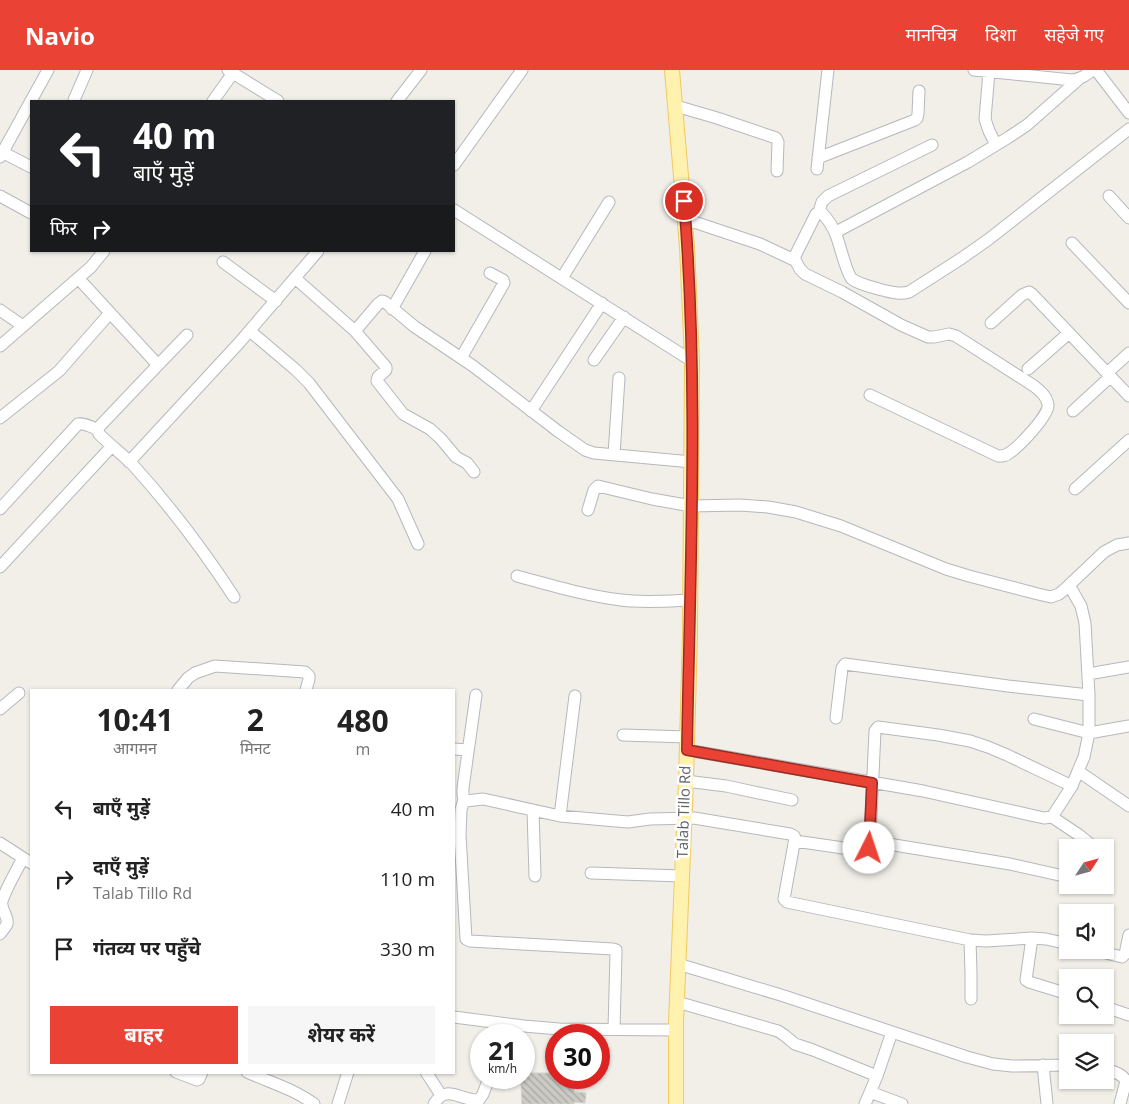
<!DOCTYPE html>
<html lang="hi">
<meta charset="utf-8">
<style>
body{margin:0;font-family:"Open Sans","Noto Sans Devanagari",sans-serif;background:#f6f6f6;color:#222;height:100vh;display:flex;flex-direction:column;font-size:19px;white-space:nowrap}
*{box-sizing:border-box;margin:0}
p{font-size:16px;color:#767676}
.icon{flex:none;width:28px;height:28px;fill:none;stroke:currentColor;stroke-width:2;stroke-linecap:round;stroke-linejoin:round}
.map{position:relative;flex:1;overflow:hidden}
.details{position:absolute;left:30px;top:619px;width:425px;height:385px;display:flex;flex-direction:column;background:#fff;border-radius:0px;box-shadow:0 1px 4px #0004}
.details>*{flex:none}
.hud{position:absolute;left:30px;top:30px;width:425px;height:152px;border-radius:0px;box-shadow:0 1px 4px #0004;background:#202124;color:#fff;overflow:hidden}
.needle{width:32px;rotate:54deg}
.controls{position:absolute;left:1059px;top:769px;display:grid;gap:10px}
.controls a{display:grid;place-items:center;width:55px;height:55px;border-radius:0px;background:#fff;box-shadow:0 1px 4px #0004;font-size:25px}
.speed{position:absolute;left:470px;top:954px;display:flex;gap:10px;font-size:25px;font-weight:700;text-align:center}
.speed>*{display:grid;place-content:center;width:65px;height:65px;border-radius:50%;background:#fff;box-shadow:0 1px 4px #0004;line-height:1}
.speed small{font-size:12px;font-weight:400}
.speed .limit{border:8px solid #d22;background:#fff;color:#111}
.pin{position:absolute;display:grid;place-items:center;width:42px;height:42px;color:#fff;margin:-21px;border:2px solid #fff;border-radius:50%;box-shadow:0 1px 5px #0007}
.me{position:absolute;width:55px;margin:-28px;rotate:4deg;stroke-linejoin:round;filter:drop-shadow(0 0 4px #0008)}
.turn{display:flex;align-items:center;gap:18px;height:105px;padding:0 20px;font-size:22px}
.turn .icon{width:65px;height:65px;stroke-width:2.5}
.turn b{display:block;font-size:35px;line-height:42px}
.then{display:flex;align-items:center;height:48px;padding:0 20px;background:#0003;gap:10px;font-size:19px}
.eta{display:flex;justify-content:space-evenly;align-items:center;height:85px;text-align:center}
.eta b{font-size:30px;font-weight:700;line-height:35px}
.action{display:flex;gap:10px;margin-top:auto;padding:10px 20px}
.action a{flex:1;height:58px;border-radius:0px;background:#ea4335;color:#fff;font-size:20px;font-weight:700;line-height:58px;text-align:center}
.action a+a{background:#f6f6f6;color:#222}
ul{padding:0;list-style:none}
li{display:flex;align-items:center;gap:15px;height:70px;padding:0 20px}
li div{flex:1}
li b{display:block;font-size:19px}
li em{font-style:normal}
header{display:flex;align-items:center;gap:30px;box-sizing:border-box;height:70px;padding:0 25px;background:#ea4335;color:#fff}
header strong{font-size:24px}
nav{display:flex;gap:28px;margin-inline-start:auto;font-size:18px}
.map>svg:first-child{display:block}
.building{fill:url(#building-back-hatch);stroke:#d6d1c6}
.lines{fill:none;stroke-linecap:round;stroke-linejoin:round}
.minor-casing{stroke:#b5b8bc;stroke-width:13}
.major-casing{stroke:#f2c960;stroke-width:16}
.minor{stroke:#fff;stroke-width:11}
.major{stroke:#fff2af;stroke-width:14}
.route-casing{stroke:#982c22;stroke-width:12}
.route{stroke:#ea4335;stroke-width:9}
.labels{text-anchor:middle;stroke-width:5;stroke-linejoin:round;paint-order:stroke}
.street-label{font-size:15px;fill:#5f6368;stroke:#fff}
</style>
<header>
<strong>Navio</strong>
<nav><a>मानचित्र</a><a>दिशा</a><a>सहेजे गए</a></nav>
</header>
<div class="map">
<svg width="1129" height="1034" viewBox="0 0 1129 1034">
<defs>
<pattern id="building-back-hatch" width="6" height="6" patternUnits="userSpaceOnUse" patternTransform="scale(1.25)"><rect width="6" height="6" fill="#cccac5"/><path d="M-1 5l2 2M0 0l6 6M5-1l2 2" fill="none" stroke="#a9a8a4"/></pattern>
</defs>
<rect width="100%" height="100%" fill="#f1efe8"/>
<path class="building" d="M524 995H530V1003H555L556 1001V1008H579L578 1013 575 1014 574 1022 586 1023 585 1033 574 1032V1034H522L521 1014H515V1008H524Z"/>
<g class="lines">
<g class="minor-casing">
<path id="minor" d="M228 0 278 31
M974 0 1072 10C1081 9 1086 5 1093 0
M1096 0 1129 43
M989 2 985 49 989 61 996 75
M74 30 87 0
M213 31 233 3
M397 31 421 0
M676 36 717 48 776 68 778 72 777 101
M2 82 31 97
M0 87 48 0
M818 88 915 50 917 48 918 44 919 21
M454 95 522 0
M817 99 828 0
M0 126 31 143
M1109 126 1129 148
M454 140 692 291
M819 142 822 132 828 126 932 75
M685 149 760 174 792 189 795 186 816 144 819 142H821C827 148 833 157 836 165 840 174 846 203 852 209 860 215 873 217 882 220 891 222 900 225 909 222L962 188 989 169 1129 59
M836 162 968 92 1009 67 1027 55 1078 10
M1072 173 1129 233
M794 188 800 199 805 204 842 222 901 255 928 267H934L949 264 956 266 1034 316C1040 321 1047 326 1048 335 1049 345 1019 377 1009 383 1006 386 1003 386 998 386L870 325
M223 192 276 231
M78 208 158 295 99 357 98 360 99 364C110 375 122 384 133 395 170 436 204 481 234 527
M295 208 355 261 378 234 382 231 385 232 415 257 473 296 559 362 585 380 594 383 692 392
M562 208 609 132
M392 239 425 181
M0 240 23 256
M991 253 1022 225 1029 222 1032 224 1129 326
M250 261 296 300 309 313 398 429 418 474
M355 261 386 297V300L378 307 377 311 403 344 430 359 441 369 456 387 467 393 474 402
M0 276 91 197 104 181
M461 288 504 213 503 210 490 203
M594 290 624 247
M158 295 187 265
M1028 299 1069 263
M1107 303 1129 283
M531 341 602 233
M1073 341 1110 307
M0 348 59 301 110 243
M614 385 619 308
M129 392 239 273 318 181
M1075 419 1129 370
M0 439 78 354C85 353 92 357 98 360
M588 440 594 420 598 416 652 429 691 436 740 435 768 437 796 442 841 456 946 499 969 506 1038 524 1051 527 1059 524 1065 519 1104 482 1117 475 1129 473
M0 497 112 376
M517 506C550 515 587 526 621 530 644 533 668 531 690 530
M1088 604 1129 597
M178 620 188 608 195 603 215 596 305 602 309 606V609L306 620
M476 625 463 718C463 723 462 728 466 731L483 729 560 746 605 750 628 752 650 749 694 748 790 764 794 766 795 768 784 829 787 832 970 870 986 871 1032 868 1046 869 1068 874
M0 639 19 623
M836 648 842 598 845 594 1008 616 1089 625
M1034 649 1089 663 1129 656
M623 665 687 667
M454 679 468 680
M687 680 923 721 1044 748 1052 747 1072 716 1078 701 1084 687 1089 663V625L1085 553 1081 536 1069 515
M1078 701 1129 736
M686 711 726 716 792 730
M464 729 461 740 460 765 466 869 470 871 613 879 616 880V883L614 959
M533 740 535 806
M560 746 575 626
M1052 747 1079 765 1095 778
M795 771 864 781 868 780 871 748 875 661 878 657 938 665 970 671 988 677 1007 685 1072 716
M870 771 1010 794 1068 807
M0 773 31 793
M591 803 682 806
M0 864C2 861 5 858 7 854 9 846 0 840 2 831 7 816 16 802 23 788
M1032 868 1026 910 1029 912 1068 924
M970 870 971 903V929
M1094 880 1122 887 1125 884 1129 865
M678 894 784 926 967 987 993 994 1012 996 1068 995
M677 932 778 961 784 965 795 974 813 980 877 1006
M1105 937 1129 945
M454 947 524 956 559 959 676 960
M1043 995 1047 1034
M1105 999C1113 1002 1122 1003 1126 1011L1120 1034
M176 1002 197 1010 199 1009 202 1002
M247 1002C269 1012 294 1019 314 1034
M426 1002 441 1025
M870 1022 902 1034
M338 1034 348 1002
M434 1034C447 1013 460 1031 479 1030L483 1024 489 1008
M865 1034 877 1006 892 962"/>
</g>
<g class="major-casing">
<path id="major" d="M672 0 687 177 692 291 690 564 686 711 676 952V1034"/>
</g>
<use href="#minor" class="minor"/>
<use href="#major" class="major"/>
</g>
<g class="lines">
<g class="route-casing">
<path id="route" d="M684 131C699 314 690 497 687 680L872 713 869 778"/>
</g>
<use href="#route" class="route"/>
</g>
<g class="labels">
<g class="street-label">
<text transform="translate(684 742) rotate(-88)" y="5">Talab Tillo Rd</text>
</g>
</g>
</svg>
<div class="controls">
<a><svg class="needle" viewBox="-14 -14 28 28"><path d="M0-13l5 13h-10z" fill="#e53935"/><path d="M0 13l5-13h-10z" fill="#767676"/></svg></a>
<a><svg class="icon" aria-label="sound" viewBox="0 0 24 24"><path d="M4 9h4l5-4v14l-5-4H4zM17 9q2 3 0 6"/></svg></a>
<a><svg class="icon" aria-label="search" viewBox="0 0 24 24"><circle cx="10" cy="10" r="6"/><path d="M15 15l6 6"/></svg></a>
<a><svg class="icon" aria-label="layers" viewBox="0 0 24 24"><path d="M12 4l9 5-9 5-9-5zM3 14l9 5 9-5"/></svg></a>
</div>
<div class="speed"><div>21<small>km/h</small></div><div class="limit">30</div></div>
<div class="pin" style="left:684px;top:131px;background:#d93025"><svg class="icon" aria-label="arrive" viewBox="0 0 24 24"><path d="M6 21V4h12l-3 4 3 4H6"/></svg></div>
<svg class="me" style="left:869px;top:778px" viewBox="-20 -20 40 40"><circle r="19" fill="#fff"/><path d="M0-13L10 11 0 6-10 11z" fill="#ea4335"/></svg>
<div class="hud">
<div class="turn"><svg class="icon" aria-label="left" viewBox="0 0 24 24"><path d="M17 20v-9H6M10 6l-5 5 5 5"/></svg><div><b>40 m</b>बाएँ मुड़ें</div></div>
<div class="then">फिर<svg class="icon" aria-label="right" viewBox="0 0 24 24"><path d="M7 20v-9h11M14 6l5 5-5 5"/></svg></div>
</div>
<section class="details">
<div class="eta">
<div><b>10:41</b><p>आगमन</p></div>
<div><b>2</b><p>मिनट</p></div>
<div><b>480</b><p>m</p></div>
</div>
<ul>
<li><svg class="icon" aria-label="left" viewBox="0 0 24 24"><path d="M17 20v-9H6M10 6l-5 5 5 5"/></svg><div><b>बाएँ मुड़ें</b></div><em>40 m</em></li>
<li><svg class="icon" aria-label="right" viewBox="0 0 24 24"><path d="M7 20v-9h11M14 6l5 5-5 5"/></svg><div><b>दाएँ मुड़ें</b><p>Talab Tillo Rd</p></div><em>110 m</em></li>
<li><svg class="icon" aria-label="arrive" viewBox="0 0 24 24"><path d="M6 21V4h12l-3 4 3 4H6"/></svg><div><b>गंतव्य पर पहुँचे</b></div><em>330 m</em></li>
</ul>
<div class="action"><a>बाहर</a><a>शेयर करें</a></div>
</section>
</div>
